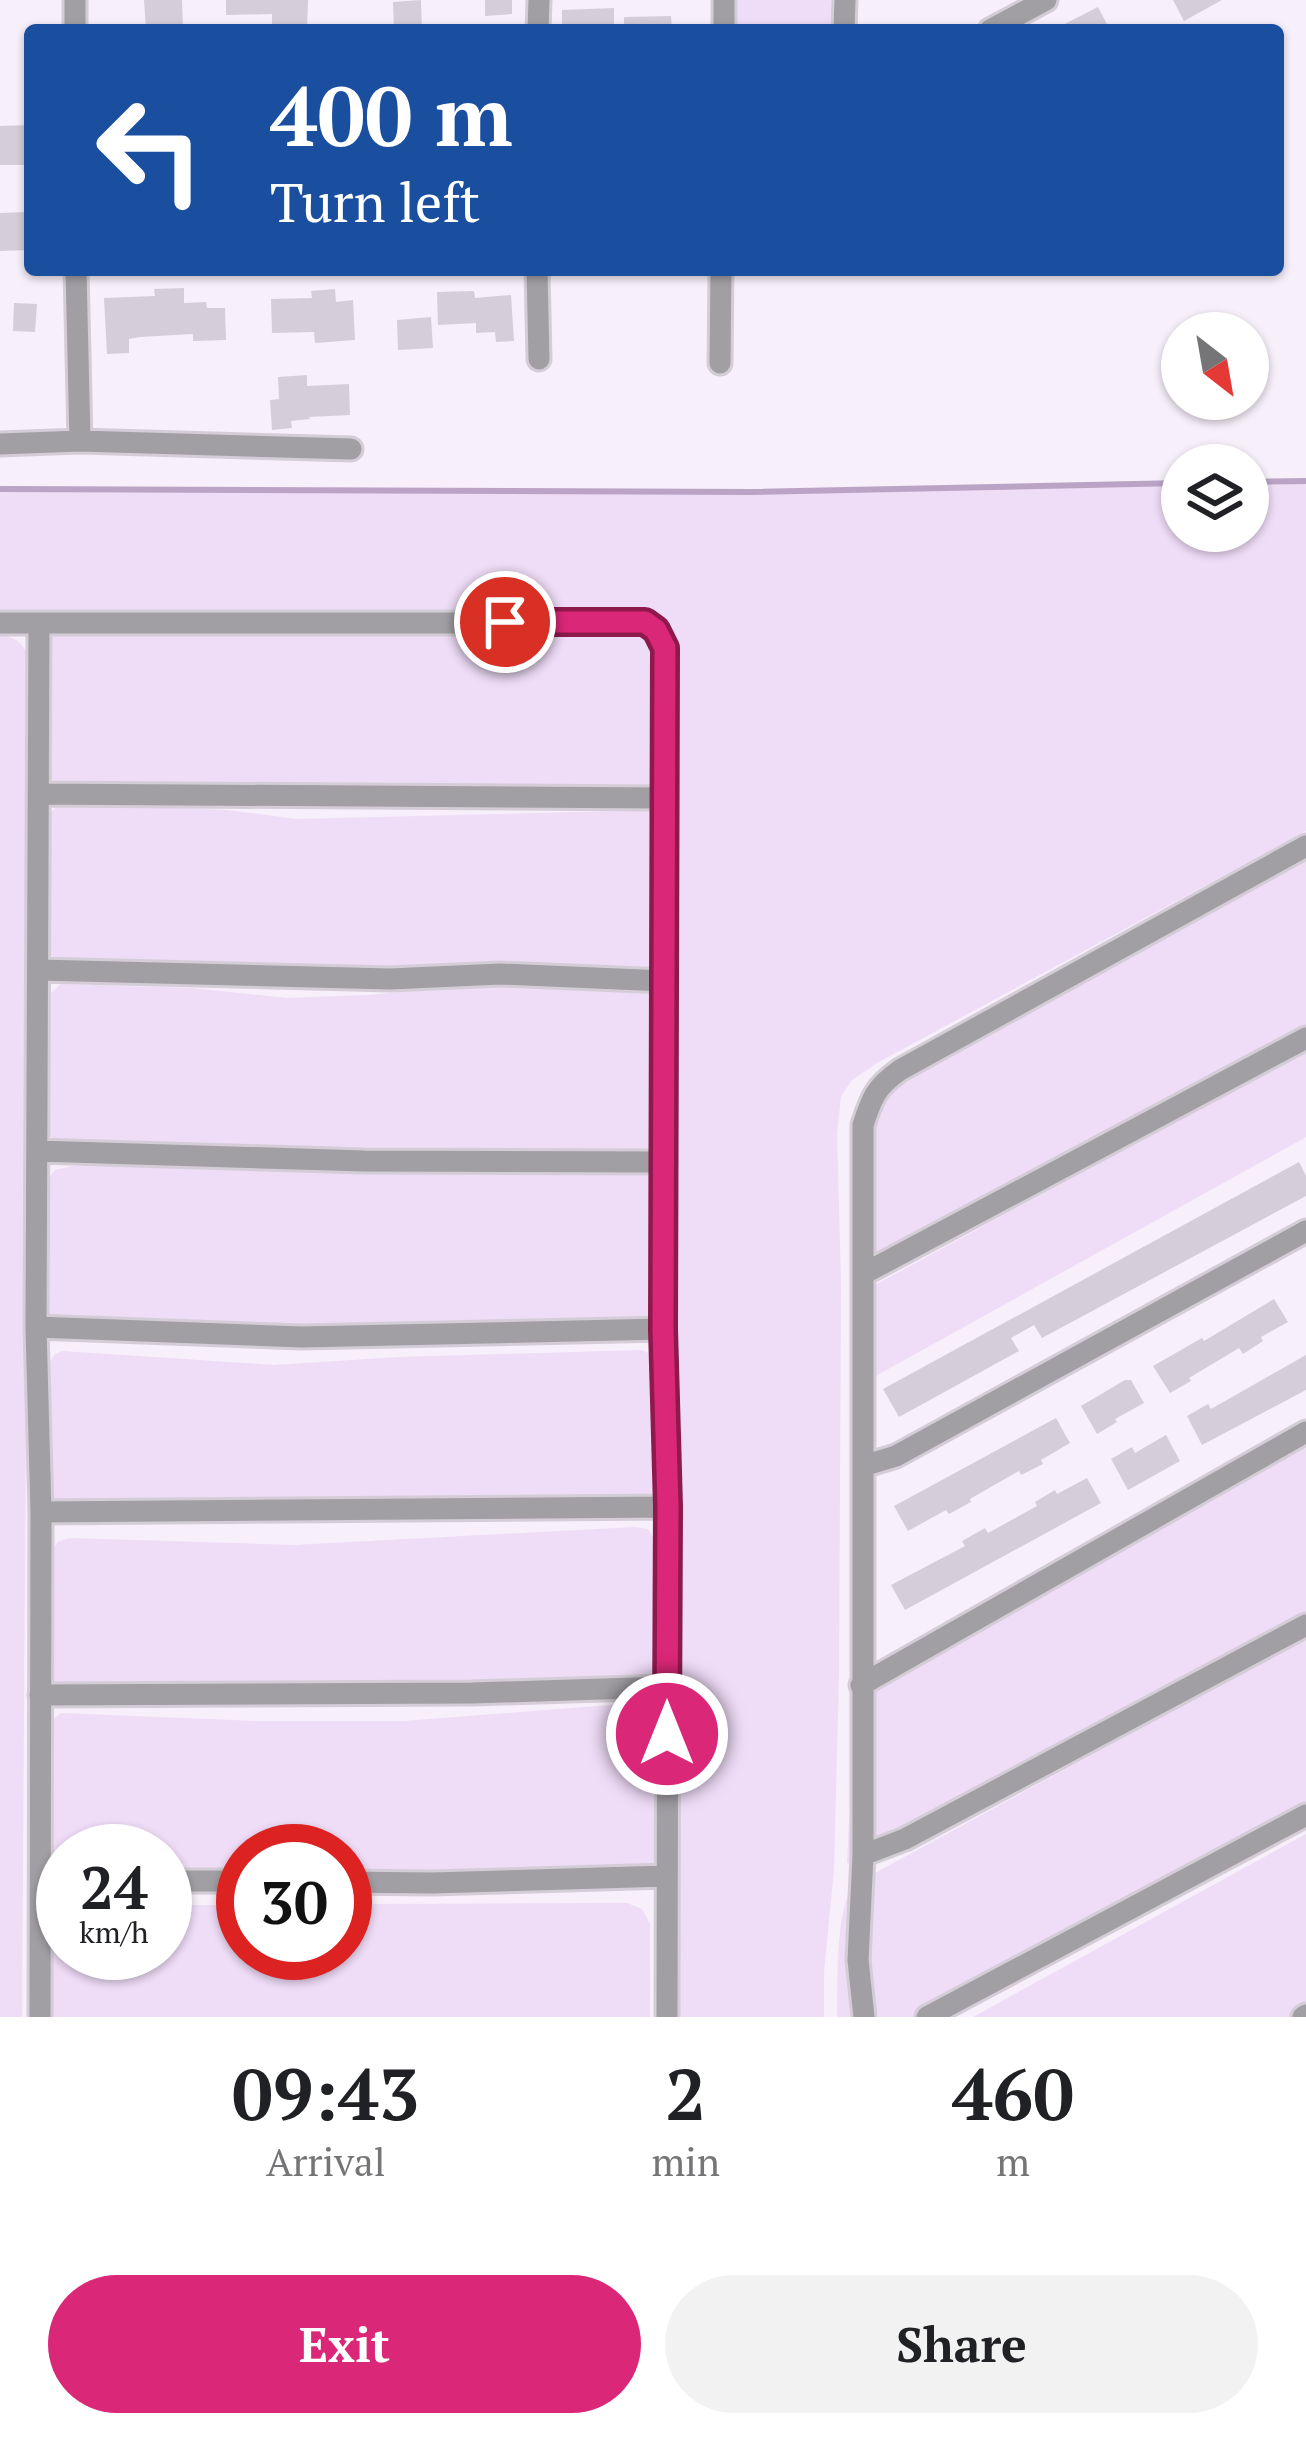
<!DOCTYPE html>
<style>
body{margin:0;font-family:"PT Serif",serif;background:#f2f2f2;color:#202124;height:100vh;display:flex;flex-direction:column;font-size:45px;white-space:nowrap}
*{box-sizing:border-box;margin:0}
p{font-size:39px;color:#757577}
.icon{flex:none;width:66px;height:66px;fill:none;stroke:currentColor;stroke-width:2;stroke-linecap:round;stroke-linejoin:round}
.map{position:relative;height:2017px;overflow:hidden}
.sheet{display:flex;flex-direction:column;background:#fff;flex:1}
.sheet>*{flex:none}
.top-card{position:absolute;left:24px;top:24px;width:1260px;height:252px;border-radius:12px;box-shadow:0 3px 9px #0004;background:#1a4fa0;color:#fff;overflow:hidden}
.needle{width:78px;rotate:149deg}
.buttons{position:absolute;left:1161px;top:312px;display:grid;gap:24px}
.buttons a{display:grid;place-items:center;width:108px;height:108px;border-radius:50%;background:#fff;box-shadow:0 3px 9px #0004;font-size:60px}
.speed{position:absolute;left:36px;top:1824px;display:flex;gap:24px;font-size:60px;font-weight:700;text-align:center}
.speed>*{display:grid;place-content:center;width:156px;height:156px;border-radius:50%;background:#fff;box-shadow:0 3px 9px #0004;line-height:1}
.speed small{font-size:30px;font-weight:400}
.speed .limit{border:18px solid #d22;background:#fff;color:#111}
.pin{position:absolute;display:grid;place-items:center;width:102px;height:102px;color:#fff;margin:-51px;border:6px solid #fff;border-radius:50%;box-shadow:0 3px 12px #0007}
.me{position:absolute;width:132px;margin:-66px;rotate:0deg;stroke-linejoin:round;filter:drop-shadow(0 0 9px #0008)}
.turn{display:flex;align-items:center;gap:42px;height:252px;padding:0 48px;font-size:54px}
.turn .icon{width:156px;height:156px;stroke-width:2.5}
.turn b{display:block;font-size:84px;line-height:102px}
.eta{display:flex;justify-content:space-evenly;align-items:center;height:204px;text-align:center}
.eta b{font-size:72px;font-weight:700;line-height:84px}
.primary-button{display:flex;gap:24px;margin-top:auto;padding:24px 48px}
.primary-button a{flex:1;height:138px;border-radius:72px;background:#db2777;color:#fff;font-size:48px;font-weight:700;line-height:138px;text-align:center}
.primary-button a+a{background:#f2f2f2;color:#202124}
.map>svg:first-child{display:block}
.green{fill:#efdcf7}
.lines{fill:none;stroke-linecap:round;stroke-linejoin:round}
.stream{stroke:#bba3c6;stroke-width:6}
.building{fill:#d5ced8}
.street-casing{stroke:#d4cdd7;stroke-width:27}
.street{stroke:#a29fa4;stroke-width:21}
.route-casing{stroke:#8e194d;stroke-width:30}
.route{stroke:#db2777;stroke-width:21}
</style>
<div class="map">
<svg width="1306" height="2017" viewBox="0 0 1306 2017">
<rect width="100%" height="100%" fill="#f7effa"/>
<path class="green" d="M720 0H836V30H720Z
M1306 481V831L877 1063 852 1080 841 1096 837 1134 841 1284 839 1675 834 1869 824 1972V2017H677L671 640 646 616 299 612 0 616V489L753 492 1182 483V531H1248V482Z
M61 631 638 632 650 638 657 649 655 788 68 786 54 782 47 771 50 637Z
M0 636C15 636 22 642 28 656L29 968 22 2017H0Z
M61 803 226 810 297 819 657 810 653 969 494 962 367 968 68 964 55 960 47 949 48 829 51 812Z
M1306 851V1038L878 1271 854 1265 851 1132 855 1114 863 1098Z
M501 982 649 991 656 996 655 1145 648 1152 639 1155 56 1144 48 1133 51 993 61 984 192 988 287 998 369 995Z
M1306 1050V1137L854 1388 866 1290Z
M73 1166 644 1171 653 1175 654 1312 651 1321 303 1340 48 1318 47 1180 55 1170Z
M642 1350 652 1355 657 1362 655 1491 650 1504 244 1521 68 1515 47 1499 48 1366 54 1355 62 1351 273 1365 400 1357Z
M1306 1443V1624L863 1865 847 1863 856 1686Z
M635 1527 648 1529 655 1540 654 1670 651 1681 57 1692 48 1682 51 1551 58 1542 69 1538 294 1545Z
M1306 1638V1819L947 2017H837C838 1983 835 1913 853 1885Z
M650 1702 656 1711 654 1863 649 1875 345 1889V1851H243V1887L165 1885V1851H63V1882L48 1873 49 1723 61 1713 259 1721H404Z
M1306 1834V2015L1302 2017H973Z
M627 1903 642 1909 650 1924V2017H51V1923L63 1910V1953H165V1905H243V1953H345V1904Z"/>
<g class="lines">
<path class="stream" d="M1248 482 1306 481
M0 489 753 492 1182 483"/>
</g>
<path class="building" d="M144 0H182L183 30H146Z
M226 0H308L307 30H272V14L226 15Z
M421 0 422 30H394L393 2Z
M485 0H512V14L485 16Z
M1173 0H1222L1184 21Z
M1098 7 1110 30H1053Z
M614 8V26H608V30H562V10Z
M671 16 672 30H624V17Z
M30 125V165H0V126Z
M28 212 30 250 0 251V213Z
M184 288V303L206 302 207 308H225L226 340 193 341V334L140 337 129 339V353L107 354 104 298 155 296 154 289Z
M335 289 336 302 353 300 355 340 315 343 314 332 272 333 271 299 312 298 311 291Z
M474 291 475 298 511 295 514 341 496 342 495 332 476 333V323L438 325 437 292Z
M14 303 37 304 35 332 13 331Z
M431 317 433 348 398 350 397 320Z
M307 375V386L349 384 350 415 309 417 310 419 291 421 292 428 272 430 270 400 279 399 278 377Z
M1299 1162 1306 1176V1196L1042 1338 1034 1325 1011 1338 1019 1351 899 1417 883 1389Z
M1274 1299 1288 1322 1261 1337 1263 1341 1243 1354 1239 1348 1189 1378 1191 1381 1170 1393 1153 1366 1202 1338 1204 1341Z
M1306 1355V1390L1202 1445 1187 1416 1208 1404 1211 1409Z
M1125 1380H1131L1144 1403 1115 1419 1117 1422 1097 1434 1081 1406Z
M1056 1418 1070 1443 1041 1460 1043 1464 1021 1475 1019 1471 970 1499 971 1502 949 1514 946 1510 908 1531 894 1506Z
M1166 1435 1180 1461 1128 1490 1111 1459 1132 1447 1135 1453Z
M1087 1478 1101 1503 905 1610 891 1585 965 1546 962 1541 985 1528 988 1533 1037 1506 1035 1502 1055 1490 1057 1494Z"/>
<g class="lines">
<g class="street-casing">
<path id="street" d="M75 0V30
M538 30 539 0
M724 30V0
M844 30 845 0
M990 30 1046 0
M76 270 80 441
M537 270 539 359
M720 363 721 270
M0 444 80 441 351 449
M0 623H645L657 630 665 648 663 1329 668 1507 667 2017
M39 623 36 1327 41 1512 40 2017
M39 794 665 798
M39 970 390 979 500 974 665 981
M38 1151 364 1161 665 1162
M865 1273 1306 1038
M36 1327 302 1337 663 1329
M863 1466 896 1456 1306 1231
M41 1512 668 1507
M861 1685 1306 1432
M40 1695 472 1693 666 1687
M863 1855 905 1839 1306 1625
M165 1881H243
M345 1882 432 1883 667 1876
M864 2017 858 1960 863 1855V1125C872 1097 876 1087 900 1070L1306 846
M927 2017 1306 1815
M1303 2017 1306 2015"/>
</g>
<use href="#street" class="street"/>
</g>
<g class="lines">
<g class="route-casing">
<path id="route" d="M505 622H645L656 630 665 648 663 1329 668 1507 667 1734"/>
</g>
<use href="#route" class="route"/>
</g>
</svg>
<div class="buttons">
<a><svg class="needle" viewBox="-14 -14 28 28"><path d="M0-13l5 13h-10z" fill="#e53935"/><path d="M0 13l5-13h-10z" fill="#757577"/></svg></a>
<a><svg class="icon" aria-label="layers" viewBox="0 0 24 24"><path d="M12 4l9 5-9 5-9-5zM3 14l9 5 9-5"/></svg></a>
</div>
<div class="speed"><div>24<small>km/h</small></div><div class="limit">30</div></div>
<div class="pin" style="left:505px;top:622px;background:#d93025"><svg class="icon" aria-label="arrive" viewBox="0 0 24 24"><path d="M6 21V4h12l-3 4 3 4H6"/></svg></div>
<svg class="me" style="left:667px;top:1734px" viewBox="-20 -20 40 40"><circle r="17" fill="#db2777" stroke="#fff" stroke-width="3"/><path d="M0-11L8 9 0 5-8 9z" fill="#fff"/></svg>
<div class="top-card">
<div class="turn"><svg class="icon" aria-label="left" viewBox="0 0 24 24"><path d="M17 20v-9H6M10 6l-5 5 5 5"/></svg><div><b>400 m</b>Turn left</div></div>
</div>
</div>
<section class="sheet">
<div class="eta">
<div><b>09:43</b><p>Arrival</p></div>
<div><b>2</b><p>min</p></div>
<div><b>460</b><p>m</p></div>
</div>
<div class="primary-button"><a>Exit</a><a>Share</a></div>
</section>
